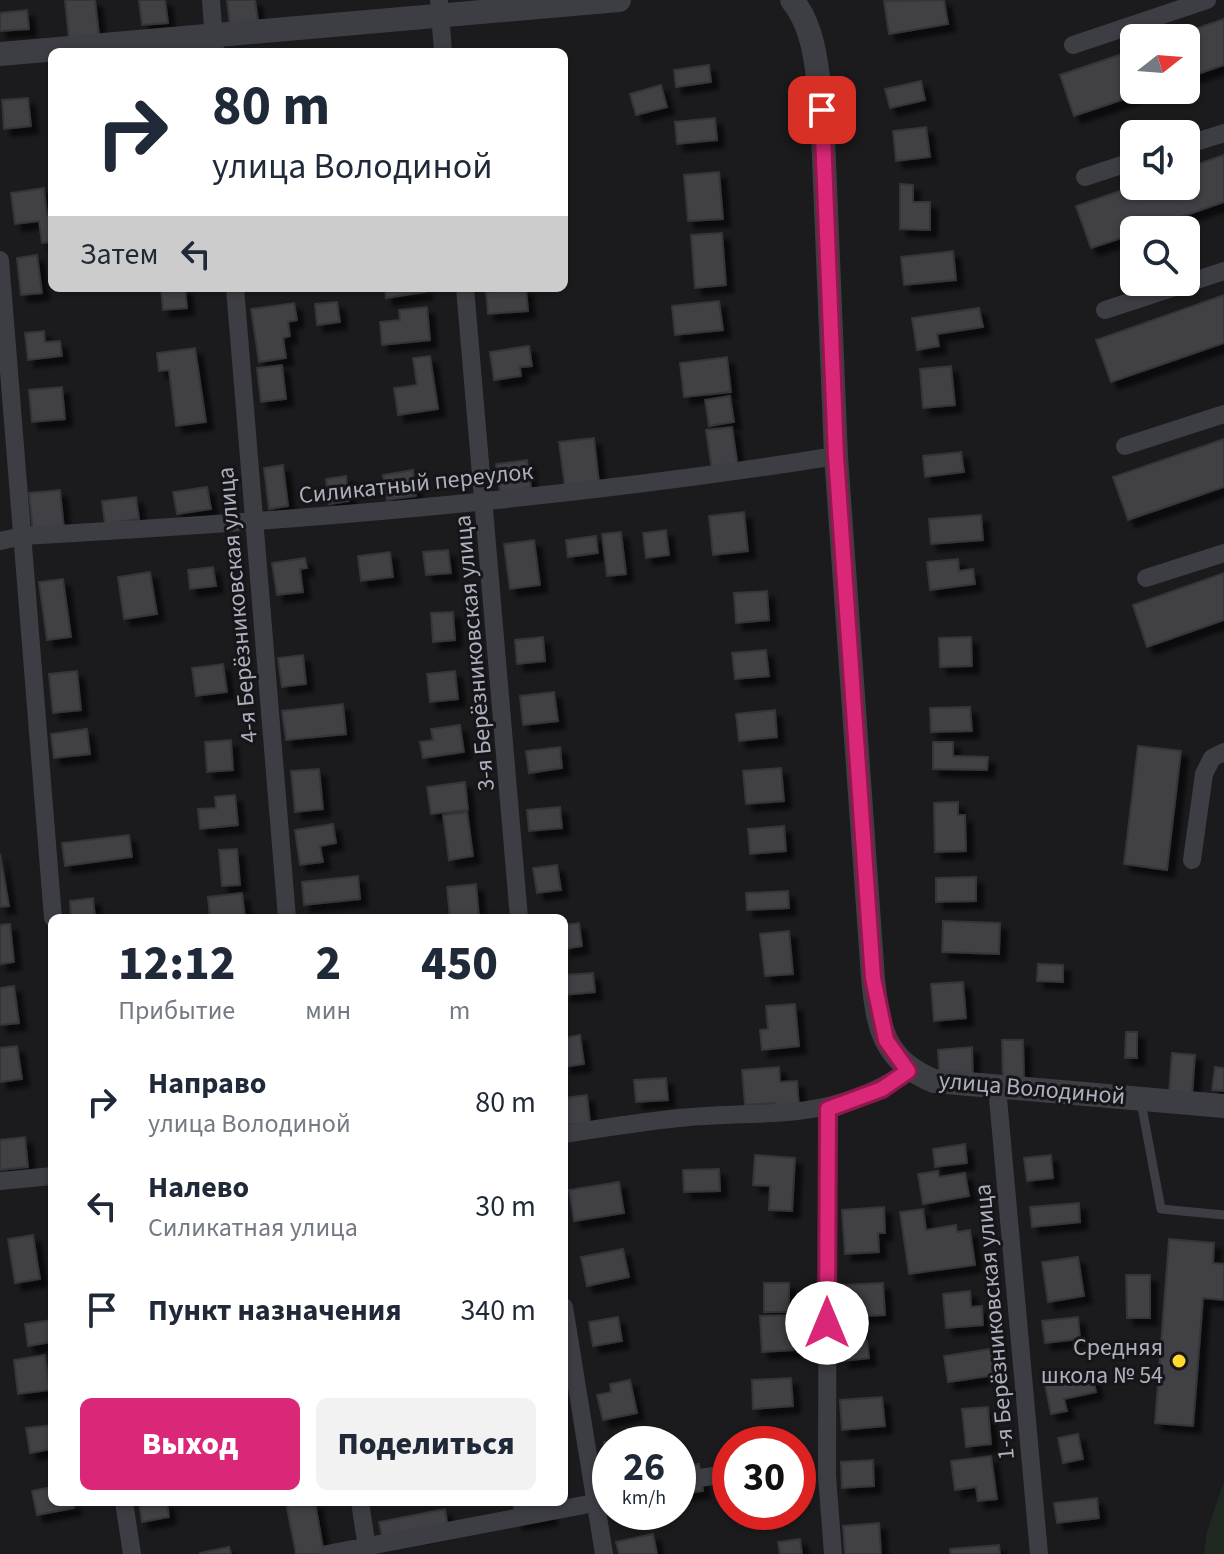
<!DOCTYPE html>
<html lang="ru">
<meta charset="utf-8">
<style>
body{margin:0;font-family:"Source Sans 3",sans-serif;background:#f2f2f3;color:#1f2937;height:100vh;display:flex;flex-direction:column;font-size:30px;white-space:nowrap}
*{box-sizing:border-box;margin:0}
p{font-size:26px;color:#747a83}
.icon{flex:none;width:44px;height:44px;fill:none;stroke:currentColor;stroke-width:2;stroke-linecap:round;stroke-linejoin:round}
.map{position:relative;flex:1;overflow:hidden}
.sheet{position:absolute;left:48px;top:914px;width:520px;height:592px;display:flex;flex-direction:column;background:#fff;border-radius:12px;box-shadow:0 2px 6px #0004}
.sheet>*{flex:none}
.hud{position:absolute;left:48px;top:48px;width:520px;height:244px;border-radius:12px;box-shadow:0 2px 6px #0004;background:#fff;color:#1f2937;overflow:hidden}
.needle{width:52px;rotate:73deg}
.controls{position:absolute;left:1120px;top:24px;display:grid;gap:16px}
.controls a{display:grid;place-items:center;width:80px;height:80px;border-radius:12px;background:#fff;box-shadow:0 2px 6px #0004;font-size:40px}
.speed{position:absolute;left:592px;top:1426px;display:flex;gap:16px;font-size:40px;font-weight:700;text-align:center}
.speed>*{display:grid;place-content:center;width:104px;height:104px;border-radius:50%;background:#fff;box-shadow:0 2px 6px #0004;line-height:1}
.speed small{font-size:20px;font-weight:400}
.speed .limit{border:12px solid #d22;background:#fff;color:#111}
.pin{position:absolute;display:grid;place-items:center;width:68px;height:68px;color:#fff;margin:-34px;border-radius:16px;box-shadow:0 4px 12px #0006}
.me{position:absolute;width:88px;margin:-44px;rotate:0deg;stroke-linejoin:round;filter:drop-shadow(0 0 6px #0008)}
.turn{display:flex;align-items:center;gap:28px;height:168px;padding:0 32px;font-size:36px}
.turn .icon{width:104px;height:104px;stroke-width:2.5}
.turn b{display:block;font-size:56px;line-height:68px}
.then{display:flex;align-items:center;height:76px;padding:0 32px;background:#0003;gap:16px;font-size:30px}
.eta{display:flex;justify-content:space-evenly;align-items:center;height:136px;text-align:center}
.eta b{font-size:48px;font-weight:800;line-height:56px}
.primary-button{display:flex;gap:16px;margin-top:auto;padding:16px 32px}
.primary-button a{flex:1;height:92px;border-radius:12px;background:#db2777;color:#fff;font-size:32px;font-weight:800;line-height:92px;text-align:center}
.primary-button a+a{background:#f2f2f3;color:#1f2937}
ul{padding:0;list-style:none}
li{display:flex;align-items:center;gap:24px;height:104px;padding:0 32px}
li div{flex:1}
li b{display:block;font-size:30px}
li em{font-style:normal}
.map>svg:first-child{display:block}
.green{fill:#1f2922}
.building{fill:#403f45;stroke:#353439;stroke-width:2;filter:url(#shadow)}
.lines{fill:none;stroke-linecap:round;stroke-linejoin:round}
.service{stroke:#3d3d44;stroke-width:9}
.minor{stroke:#3d3d44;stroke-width:18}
.tertiary{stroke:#3d3d44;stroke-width:24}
.route-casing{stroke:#8e194d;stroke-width:20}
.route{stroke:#db2777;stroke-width:14}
.poi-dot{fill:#ffd930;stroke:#161518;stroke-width:3}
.labels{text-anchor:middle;stroke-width:6;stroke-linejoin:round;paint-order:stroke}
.street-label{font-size:24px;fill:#acafbd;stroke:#161518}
.poi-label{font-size:24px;fill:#acafbd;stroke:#161518;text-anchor:end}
</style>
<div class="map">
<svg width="1224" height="1554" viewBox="0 0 1224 1554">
<defs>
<filter id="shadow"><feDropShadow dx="7" dy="7" stdDeviation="2" flood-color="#0009"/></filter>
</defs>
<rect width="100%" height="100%" fill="#1b1a1d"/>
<path class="green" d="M1224 1482V1554H1204L1207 1532Z"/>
<path class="building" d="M65 0H95L99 35 69 39Z
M139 0H165L168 23 142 25Z
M227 0H255L258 21 230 25Z
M944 0 948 24 889 34 884 1Z
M27 10 29 29 0 31V13Z
M1224 19V65L1186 78V38H1168Z
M1134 50V90H1151L1074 116 1060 75Z
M709 65 711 82 676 87 674 70Z
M921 81 925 100 890 108 885 89Z
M661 85 667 107 636 115 630 94Z
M28 98 31 126 4 129 2 100Z
M715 118 717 140 677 144 675 122Z
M926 127 930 157 896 161 893 131Z
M1224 155V202L1144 230H1134V234L1091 248 1076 206 1134 186H1186V168Z
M719 172 723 219 688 221 684 175Z
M900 184 913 185V202H930V230L900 229Z
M44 188 47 215 52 214V242L42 243 39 221 15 224 11 193Z
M722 233 726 285 695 288 691 235Z
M953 251 956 280 904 285 901 257Z
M37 255 42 293 21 295 17 258Z
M161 288H185L187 308 163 310Z
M385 288H424L425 292 386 298Z
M526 288 528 311 488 314 486 292Z
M1224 295V343L1111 382 1096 340Z
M719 301 723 330 675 335 672 306Z
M337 302 340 322 317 325 315 304Z
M294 303 297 320 288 322 290 336 283 338 286 358 259 362 251 309Z
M427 307 430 340 382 345 380 322 400 320 399 310Z
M979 308 983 327 937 334 939 346 917 350 912 318Z
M44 331 45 342 60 341 62 356 28 360 25 333Z
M529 346 532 366 520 367 521 376 494 380 490 352Z
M195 348 206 422 176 426 169 370 159 371 157 353Z
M430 356 438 409 398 415 394 388 417 385 413 358Z
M727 357 731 392 684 397 680 363Z
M282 365 286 399 261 402 257 368Z
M951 366 955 405 923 408 920 369Z
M62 387 65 419 32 422 29 390Z
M730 396 734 422 709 426 705 400Z
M732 427 738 468 712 471 706 430Z
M594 438 599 483 565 487 559 442Z
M1224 439V487L1128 520 1113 477Z
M961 452 964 472 925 477 923 456Z
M527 460 531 488 500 492 496 464Z
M283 465 288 506 269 509 264 468Z
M413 470 416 496 387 500 383 475Z
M346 476 349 501 329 504 326 479Z
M207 487 211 509 177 514 173 492Z
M60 490 64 529 33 532 29 493Z
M136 497 139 519 105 524 102 501Z
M744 512 748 551 713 555 709 516Z
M981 515 983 540 931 544 929 519Z
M666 530 669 555 646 558 643 533Z
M621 532 626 574 607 576 602 534Z
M596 536 598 553 568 557 566 540Z
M534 540 540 585 510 589 504 544Z
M448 550 451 573 426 575 423 552Z
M390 552 393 577 361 581 358 556Z
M305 558 307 568 300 569 303 592 277 595 272 563Z
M958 559 959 571 973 569 975 584 930 590 927 562Z
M213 567 216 586 190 589 188 570Z
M150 572 157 614 124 619 118 577Z
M1224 573V620L1147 647 1133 605Z
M63 579 71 637 47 640 39 582Z
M767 591 769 620 736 623 734 593Z
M453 612 455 640 433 642 431 613Z
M543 637 545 661 517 664 515 640Z
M971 637 972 666 940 667 939 638Z
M766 650 769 676 735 679 732 653Z
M303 655 306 684 282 687 278 658Z
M223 664 227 692 196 696 192 668Z
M77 671 81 710 53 713 49 674Z
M455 671 458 699 430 702 427 674Z
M554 692 558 721 523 725 520 696Z
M343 704 346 734 286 740 282 711Z
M970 707 972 731 931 732 930 708Z
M775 710 777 737 739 741 736 714Z
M460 725 464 752 423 758 420 742 433 740 431 729Z
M87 729 90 754 54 758 51 734Z
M231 740 233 770 207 772 205 742Z
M933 742H953V756L988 757 987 770 933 769Z
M1138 746 1181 751 1167 870 1124 864Z
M560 747 562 768 529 773 526 751Z
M781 768 784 801 746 804 743 771Z
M319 769 323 809 295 812 291 771Z
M465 782 468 810 431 814 427 787Z
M235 795 238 825 200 829 198 809 216 808 215 797Z
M958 802V815H965L966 851 935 852 934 803Z
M560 807 562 828 529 831 527 810Z
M467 812 473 856 449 860 443 815Z
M333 824 336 843 320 846 323 862 300 865 295 830Z
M784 826 786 851 750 854 748 829Z
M129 835 132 857 65 866 62 843Z
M237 849 240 885 222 886 219 850Z
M0 854 9 906 0 907Z
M557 865 561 890 537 893 533 868Z
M358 876 360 899 304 905 302 882Z
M976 877V901L936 902V878Z
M476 884 479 918H450L447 887Z
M788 891 789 908 747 910 746 893Z
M242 893 245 918H210L208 897Z
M93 898 95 918H71L70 901Z
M943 921 1000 923 999 954 942 952Z
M579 923 582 946 564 949V925Z
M10 924 14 962 0 964V925Z
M789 931 793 974 765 976 760 934Z
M1038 964 1063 965V982L1037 981Z
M593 973 595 992 564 995V975Z
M963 982 966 1018 934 1021 931 984Z
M14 986 19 1023 0 1025V988Z
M795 1004 799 1046 762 1050 760 1030 768 1029 766 1006Z
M1126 1032H1137V1058H1125Z
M580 1035 584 1064 564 1067V1038Z
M1002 1040H1023L1024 1080H1003Z
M17 1046 22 1079 0 1082V1048Z
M972 1047 973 1082 940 1084 938 1050Z
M1172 1053 1195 1055 1192 1095 1169 1093Z
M779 1067 780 1082 797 1081 799 1108 775 1110V1103L745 1105 742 1070Z
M1215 1067 1224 1068V1091L1212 1090Z
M666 1078 668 1100 636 1102 634 1080Z
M587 1095 590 1123 564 1125V1098Z
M25 1137 28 1167 0 1170V1140Z
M965 1144 967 1163 935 1167 933 1149Z
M755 1155 795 1158 792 1211 769 1210 770 1186 753 1185Z
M1051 1155 1053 1178 1027 1181 1024 1158Z
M719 1169 720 1191 684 1192 683 1170Z
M938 1171 939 1177 965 1173 969 1196 923 1204 918 1174Z
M619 1182 624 1213 574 1221 569 1190Z
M1079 1203 1080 1222 1032 1227 1030 1207Z
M884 1207 885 1233H878L879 1252 845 1254 842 1210Z
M923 1209 926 1230 956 1225 957 1232 970 1230 975 1265 909 1274 900 1212Z
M33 1235 40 1279 15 1283 8 1239Z
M1169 1239 1214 1243 1213 1263 1224 1264V1300L1203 1298 1193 1426 1155 1423Z
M623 1249 629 1277 587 1286 581 1257Z
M1078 1257 1084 1296 1048 1302 1042 1262Z
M1126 1275H1150V1318H1127Z
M764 1283H789V1312H764Z
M883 1283 885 1315 842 1317 840 1285Z
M970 1291 971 1307 982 1306 983 1325 946 1328 943 1294Z
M792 1315 794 1350 762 1352 760 1316Z
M618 1317 622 1341 593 1346 589 1322Z
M1078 1317 1080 1339 1045 1343 1042 1321Z
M52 1320V1342L28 1346 25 1324Z
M867 1341 869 1358 843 1361 841 1344Z
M991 1349 996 1375 948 1382 944 1356Z
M45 1355 50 1390 18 1394 14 1360Z
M1092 1374 1096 1392 1064 1399 1067 1411 1051 1414 1045 1384Z
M791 1378 793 1406 753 1409 752 1380Z
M630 1380 637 1413 603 1420 597 1395 611 1392 610 1384Z
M882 1397 885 1426 842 1430 840 1400Z
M988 1407 991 1444 966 1447 962 1409Z
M52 1425V1449L30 1453 26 1428Z
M1078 1434 1083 1459 1063 1463 1058 1438Z
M621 1440 622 1444H610V1480L604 1442Z
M991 1456 997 1499 978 1501 976 1487 955 1490 951 1461Z
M873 1460 874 1486 842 1488 841 1462Z
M699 1464 703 1491 678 1494V1468Z
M52 1487V1502H73L74 1508 37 1515 32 1491Z
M1097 1498 1099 1518 1057 1523 1054 1503Z
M139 1502H167L169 1517 142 1522Z
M315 1502 324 1554H296L286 1503Z
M513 1502H548L550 1518 516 1523Z
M445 1509 448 1529 383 1541 379 1522Z
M879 1523 881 1554H845L843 1526Z
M653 1534 657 1554H619L616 1542Z
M800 1539 802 1554H780L778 1542Z
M999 1545 1000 1554H951L950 1549Z
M229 1547 231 1554H200V1553Z"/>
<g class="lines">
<path class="service" d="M1141 1102 1161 1209 1224 1215"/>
<path class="minor" d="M211 0 215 52
M439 0 443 52
M1073 45 1207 0
M1186 145 1224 133
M1085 177 1134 161
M0 260 53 918
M235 288 287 918
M465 288 519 918
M1105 310 1224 271
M1125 446 1224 414
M0 541 23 536C295 521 567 499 836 456
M1146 578 1224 553
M1192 860 1204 774 1212 758 1224 752
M997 1087 1039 1554
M828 1109 827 1476 833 1554
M564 1134C602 1128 641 1122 679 1118 768 1109 829 1124 908 1071
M0 1181 52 1176
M564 1307 604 1554
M678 1481 713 1476
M124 1502 132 1554
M360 1502 368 1554
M327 1554 610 1500"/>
<path class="tertiary" d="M792 0C816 29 817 73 822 110L836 456 873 978C878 1028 884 1061 934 1081L1224 1106
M0 54 619 0"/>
</g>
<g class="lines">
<g class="route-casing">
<path id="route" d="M822 110 836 456 873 978 886 1040 908 1071 882 1089 828 1109 827 1323"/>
</g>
<use href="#route" class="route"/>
</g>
<circle class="poi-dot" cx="1179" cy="1361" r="8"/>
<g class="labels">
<g class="street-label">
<text transform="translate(416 483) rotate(-6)" y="8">Силикатный переулок</text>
<text transform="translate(237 605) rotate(-95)" y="8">4-я Берёзниковская улица</text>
<text transform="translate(474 653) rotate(-95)" y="8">3-я Берёзниковская улица</text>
<text transform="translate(1032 1088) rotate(5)" y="8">улица Володиной</text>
<text transform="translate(994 1322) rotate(-95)" y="8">1-я Берёзниковская улица</text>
</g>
<g class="poi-label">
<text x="1163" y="1355">Средняя<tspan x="1163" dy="28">школа № 54</tspan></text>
</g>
</g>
</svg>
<div class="controls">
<a><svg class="needle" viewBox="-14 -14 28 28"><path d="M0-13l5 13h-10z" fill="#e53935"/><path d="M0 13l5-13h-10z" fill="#747a83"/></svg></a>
<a><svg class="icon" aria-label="sound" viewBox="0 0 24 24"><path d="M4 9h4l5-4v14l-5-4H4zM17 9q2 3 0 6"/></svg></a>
<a><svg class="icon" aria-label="search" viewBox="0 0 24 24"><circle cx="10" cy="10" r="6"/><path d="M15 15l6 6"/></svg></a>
</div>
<div class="speed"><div>26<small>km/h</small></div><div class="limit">30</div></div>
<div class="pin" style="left:822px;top:110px;background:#d93025"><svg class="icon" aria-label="arrive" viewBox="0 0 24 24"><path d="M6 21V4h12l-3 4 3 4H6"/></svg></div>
<svg class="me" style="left:827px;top:1323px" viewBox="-20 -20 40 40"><circle r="19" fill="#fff"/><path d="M0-13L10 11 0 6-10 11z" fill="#db2777"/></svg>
<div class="hud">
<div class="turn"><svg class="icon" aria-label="right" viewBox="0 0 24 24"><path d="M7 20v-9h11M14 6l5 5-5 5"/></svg><div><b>80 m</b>улица Володиной</div></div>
<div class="then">Затем<svg class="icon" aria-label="left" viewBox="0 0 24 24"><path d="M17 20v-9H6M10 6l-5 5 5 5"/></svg></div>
</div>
<section class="sheet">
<div class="eta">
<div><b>12:12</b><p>Прибытие</p></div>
<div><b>2</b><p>мин</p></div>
<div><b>450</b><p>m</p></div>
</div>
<ul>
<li><svg class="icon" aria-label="right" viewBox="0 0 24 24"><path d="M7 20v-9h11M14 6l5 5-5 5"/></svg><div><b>Направо</b><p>улица Володиной</p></div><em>80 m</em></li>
<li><svg class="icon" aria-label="left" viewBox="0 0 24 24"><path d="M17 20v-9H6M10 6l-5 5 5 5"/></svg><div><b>Налево</b><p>Силикатная улица</p></div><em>30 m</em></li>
<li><svg class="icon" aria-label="arrive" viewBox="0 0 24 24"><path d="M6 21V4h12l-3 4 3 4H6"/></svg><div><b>Пункт назначения</b></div><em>340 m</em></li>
</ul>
<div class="primary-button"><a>Выход</a><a>Поделиться</a></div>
</section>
</div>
